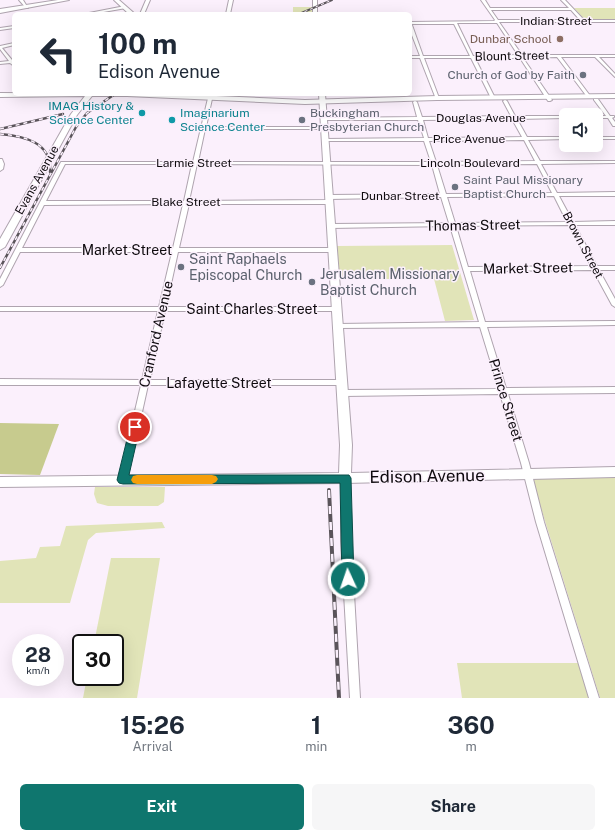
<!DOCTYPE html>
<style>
body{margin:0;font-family:"Public Sans",sans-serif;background:#f6f6f7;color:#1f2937;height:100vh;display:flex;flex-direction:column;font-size:15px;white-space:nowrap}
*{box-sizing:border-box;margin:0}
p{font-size:13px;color:#747a83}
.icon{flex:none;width:22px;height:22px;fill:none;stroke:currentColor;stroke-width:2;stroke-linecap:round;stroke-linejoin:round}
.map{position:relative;height:698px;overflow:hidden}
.side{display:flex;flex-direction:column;background:#fff;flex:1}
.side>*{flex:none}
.guide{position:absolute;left:12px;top:12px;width:400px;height:84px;border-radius:6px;box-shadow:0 4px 16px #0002;background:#fff;color:#1f2937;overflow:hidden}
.controls{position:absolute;left:559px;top:108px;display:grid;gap:8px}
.controls a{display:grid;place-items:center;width:44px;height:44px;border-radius:6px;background:#fff;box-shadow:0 4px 16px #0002;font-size:20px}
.speed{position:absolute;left:12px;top:634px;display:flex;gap:8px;font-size:20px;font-weight:700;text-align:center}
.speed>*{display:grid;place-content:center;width:52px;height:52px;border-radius:50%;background:#fff;box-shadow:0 4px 16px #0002;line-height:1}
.speed small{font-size:10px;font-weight:400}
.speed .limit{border:2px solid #111;border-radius:6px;background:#fff;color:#111}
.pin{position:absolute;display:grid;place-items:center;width:34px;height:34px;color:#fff;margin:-17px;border:2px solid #fff;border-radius:50%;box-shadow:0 1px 4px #0007}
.me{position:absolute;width:44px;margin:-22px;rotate:357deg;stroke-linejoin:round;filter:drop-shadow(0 0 3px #0008)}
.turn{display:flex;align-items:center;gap:14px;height:84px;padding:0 20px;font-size:18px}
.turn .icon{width:52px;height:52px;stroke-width:2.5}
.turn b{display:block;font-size:28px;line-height:34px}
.eta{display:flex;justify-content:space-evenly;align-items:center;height:68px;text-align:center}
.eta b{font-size:24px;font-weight:700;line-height:28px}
.primary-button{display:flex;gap:8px;margin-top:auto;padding:8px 20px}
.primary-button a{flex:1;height:46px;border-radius:6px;background:#0f766e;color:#fff;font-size:16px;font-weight:700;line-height:46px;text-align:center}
.primary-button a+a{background:#f6f6f7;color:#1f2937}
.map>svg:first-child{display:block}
.green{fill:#e1e4b8}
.forest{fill:#c7cb8e}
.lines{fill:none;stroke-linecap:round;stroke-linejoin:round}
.street-casing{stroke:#afa4af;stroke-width:2}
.secondary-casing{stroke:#afa4af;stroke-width:2}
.primary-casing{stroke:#afa4af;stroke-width:2}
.street{fill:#fff;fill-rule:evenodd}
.secondary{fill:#fff;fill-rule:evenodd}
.primary{fill:#fff;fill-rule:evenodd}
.rail-far2-casing{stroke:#5a545a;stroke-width:2}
.rail-far1-casing{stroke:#5a545a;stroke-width:2.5}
.rail-casing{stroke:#5a545a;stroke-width:4}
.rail-far2{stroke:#fbf0fc;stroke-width:1;stroke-dasharray:3;stroke-linecap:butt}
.rail-far1{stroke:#fbf0fc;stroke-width:1.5;stroke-dasharray:4;stroke-linecap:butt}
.rail{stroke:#fbf0fc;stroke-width:2.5;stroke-dasharray:8;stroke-linecap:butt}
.route{fill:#0f766e;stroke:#0a4d48}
.slow{fill:#f59e0b}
.education-dot{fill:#8d6e63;stroke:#fbf0fc;stroke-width:1.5}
.worship-dot{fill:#6b7280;stroke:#fbf0fc;stroke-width:1.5}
.culture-dot{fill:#0f9aa8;stroke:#fbf0fc;stroke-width:1.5}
.labels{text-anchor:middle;stroke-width:3;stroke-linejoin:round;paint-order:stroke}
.far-street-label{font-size:12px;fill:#0e0a0e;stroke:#fbf0fc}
.far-education-label{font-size:12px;fill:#785e54;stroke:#fbf0fc;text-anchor:end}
.far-worship-label{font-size:12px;fill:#5b616d;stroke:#fbf0fc;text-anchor:start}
.far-culture-label{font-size:12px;fill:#0d838f;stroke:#fbf0fc;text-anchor:end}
.street-label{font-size:14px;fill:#0e0a0e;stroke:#fbf0fc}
.worship-label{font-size:14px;fill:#5b616d;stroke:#fbf0fc;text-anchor:start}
.near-street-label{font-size:17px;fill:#0e0a0e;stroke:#fbf0fc}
</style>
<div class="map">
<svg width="615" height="698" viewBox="0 0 615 698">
<rect width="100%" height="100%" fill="#fbf0fc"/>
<path class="green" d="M293 7H315V14H293Z
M574 8H615V20H585Z
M452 245 474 320 445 321 434 279H339L337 246Z
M615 475V698H600L531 476Z
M95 487H165L164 502 158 506H108L97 503 94 494Z
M162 522 165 528 96 533 88 540 70 603H0V561L36 558 40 547 60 546 66 526Z
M111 558H160L137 698H83L87 677H115V643H94Z
M457 663H578L589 698H462Z"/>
<path class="forest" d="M0 423 59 424 40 475 0 474Z"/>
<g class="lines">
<g class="street-casing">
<path id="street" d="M19 0H23L28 8H26Z
M146 0H150L144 14H140Z
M229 0H233L230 14H226Z
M481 0H485L490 8H569L561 0H565L584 20H615V22H499L522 55H615V57H599L615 74V77L595 57H561L591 97 589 98H588L557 57 523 58 552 100 550 101H548L520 58H475L495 98 493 99 491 98 471 58H424L439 98 436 99 420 58H410V56H420L410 30V22L494 21 495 20ZM491 10H571L580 20H498ZM457 23H497L518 55 473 56ZM410 24H454L470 56H423L412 25Z
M125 6 126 8 92 14H84Z
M14 26V28L0 30V28Z
M14 43V45L2 48 12 60H14V66L10 63 0 64V62L9 61 0 49V46Z
M209 94H213L206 127H324L326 128 324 129H205L198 162H431L424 141H325L323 140 325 139 424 138 418 120H323L321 119 323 118 417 117 413 102 415 101 417 102 422 117 511 116 503 101 505 100 507 101 515 116H566V118L517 119 527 137H566V139L528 140 540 161H615V163L541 164 557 193 615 192V196H559L573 222 615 221V225H575L597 266H615V270H599L615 299V307L612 305 593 270 470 271 485 322 615 321V325L487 327 506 388 615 387V393L508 394 529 463 544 522 599 698H589L536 522 521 463 500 394 343 396 340 395 339 393 340 391 343 390 499 389 480 327 338 328 335 326 338 324 479 322 450 226 331 228 328 226 331 224 449 223 441 197 329 199 326 197 329 195 440 194 432 165 197 164 189 201 329 200 332 202 329 204H189L179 248H332L335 250 332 252H178L166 307H336L339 309 336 311H165L150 380H342L345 381 346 383 345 385H148L127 480 126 483 123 484 120 483 119 480 141 385H0V379L142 380 158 311H0V307H159L172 252H20L3 285 0 287V279L61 162H193ZM512 119 522 137 428 138 423 120ZM524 140 535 161 436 162 429 141ZM65 164H192L184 201H46ZM537 164 552 193 446 194 437 165ZM554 196 567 222 455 223 447 197ZM183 204 173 248H22L44 205ZM569 225 591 266 468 267 456 226Z
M594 99H598L610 116H614V117L612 118 615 122V126H613L608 118H596V116H606L594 100Z
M596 137H615V139H596Z
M0 159H2L4 164 3 169 0 171Z
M345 474 348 476 349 478 351 541 360 698H350L341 541V478L342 476Z"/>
</g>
<g class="secondary-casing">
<path id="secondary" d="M313 0H317V14H313Z
M319 94H325L352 445 351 473 615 467V477L345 483 0 487V477L339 473 340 445Z"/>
</g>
<g class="primary-casing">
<path id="primary" d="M58 0H69L0 13V9Z
M114 0H119L135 14H129Z
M0 93 171 94 305 100 437 96 615 94V98L437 100 305 104 127 96H92L77 115 5 247 0 250V239L71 114 85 96 0 97Z"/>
</g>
<use href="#street" class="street"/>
<use href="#secondary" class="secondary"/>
<use href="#primary" class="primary"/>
<g class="rail-far2-casing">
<path id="rail-far2" d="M299 14 332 0"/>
</g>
<g class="rail-far1-casing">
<path id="rail-far1" d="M0 129 63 114
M0 134C24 136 52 142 50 172
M0 268 76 127 87 113 115 94"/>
</g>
<g class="rail-casing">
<path id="rail" d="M329 490 339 698"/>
</g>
<use href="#rail-far2" class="rail-far2"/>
<use href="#rail-far1" class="rail-far1"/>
<use href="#rail" class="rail"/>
</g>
<path class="route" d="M135 423 140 427 129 475H349L351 478 354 579 353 583 348 585 344 583 342 579 340 483 123 484 119 483 117 480 130 427Z"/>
<path class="slow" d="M137 475H212L216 476 218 479 216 482 212 484H137L133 483 131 480 133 476Z"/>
<circle class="education-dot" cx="560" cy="39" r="4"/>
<g class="worship-dot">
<circle cx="583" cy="75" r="4"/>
<circle cx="302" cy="120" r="4"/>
<circle cx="455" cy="187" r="4"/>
<circle cx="181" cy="267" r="4"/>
<circle cx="312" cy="282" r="4"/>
</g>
<g class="culture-dot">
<circle cx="142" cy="113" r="4"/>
<circle cx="172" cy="120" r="4"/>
</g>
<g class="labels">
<g class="far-street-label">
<text x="556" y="25">Indian Street</text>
<text transform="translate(512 56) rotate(-1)" y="4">Blount Street</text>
<text x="481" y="122">Douglas Avenue</text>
<text x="469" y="143">Price Avenue</text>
<text x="194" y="167">Larmie Street</text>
<text x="470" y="167">Lincoln Boulevard</text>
<text transform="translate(37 180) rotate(-61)" y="4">Evans Avenue</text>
<text x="400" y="200">Dunbar Street</text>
<text x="186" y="206">Blake Street</text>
<text transform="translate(583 245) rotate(62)" y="4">Brown Street</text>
</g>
<g class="far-education-label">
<text x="552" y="43">Dunbar School</text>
</g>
<g class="far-worship-label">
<text x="575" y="79" text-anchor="end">Church of God by Faith</text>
<text x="310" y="117">Buckingham<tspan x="310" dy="14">Presbyterian Church</tspan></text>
<text x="463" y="184">Saint Paul Missionary<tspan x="463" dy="14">Baptist Church</tspan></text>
</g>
<g class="far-culture-label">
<text x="134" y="110">IMAG History &amp;<tspan x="134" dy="14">Science Center</tspan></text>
<text x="180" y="117" text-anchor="start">Imaginarium<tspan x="180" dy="14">Science Center</tspan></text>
</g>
<g class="street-label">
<text transform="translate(473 225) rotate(-1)" y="5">Thomas Street</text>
<text x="127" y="255">Market Street</text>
<text transform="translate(528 268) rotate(-1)" y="5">Market Street</text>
<text x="252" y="314">Saint Charles Street</text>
<text transform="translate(156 334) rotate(-77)" y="5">Cranford Avenue</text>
<text x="219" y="388">Lafayette Street</text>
<text transform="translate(506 400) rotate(73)" y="5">Prince Street</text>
</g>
<g class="worship-label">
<text x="189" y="264">Saint Raphaels<tspan x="189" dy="16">Episcopal Church</tspan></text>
<text x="320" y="279">Jerusalem Missionary<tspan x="320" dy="16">Baptist Church</tspan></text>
</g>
<g class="near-street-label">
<text transform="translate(427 476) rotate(-1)" y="6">Edison Avenue</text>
</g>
</g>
</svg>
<div class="controls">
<a><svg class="icon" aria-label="sound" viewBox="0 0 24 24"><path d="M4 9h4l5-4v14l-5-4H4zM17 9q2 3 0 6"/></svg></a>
</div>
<div class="speed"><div>28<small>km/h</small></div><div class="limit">30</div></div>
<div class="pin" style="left:135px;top:427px;background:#d93025"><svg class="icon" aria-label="arrive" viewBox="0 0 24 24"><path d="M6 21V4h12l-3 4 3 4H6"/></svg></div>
<svg class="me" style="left:348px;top:579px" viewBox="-20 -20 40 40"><circle r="17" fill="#0f766e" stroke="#fff" stroke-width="3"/><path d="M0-11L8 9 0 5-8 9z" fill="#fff"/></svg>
<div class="guide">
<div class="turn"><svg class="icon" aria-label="left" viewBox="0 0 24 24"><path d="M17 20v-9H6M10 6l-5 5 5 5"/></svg><div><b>100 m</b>Edison Avenue</div></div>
</div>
</div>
<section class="side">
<div class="eta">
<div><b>15:26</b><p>Arrival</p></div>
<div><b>1</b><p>min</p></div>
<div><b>360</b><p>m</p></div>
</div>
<div class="primary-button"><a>Exit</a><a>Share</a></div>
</section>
